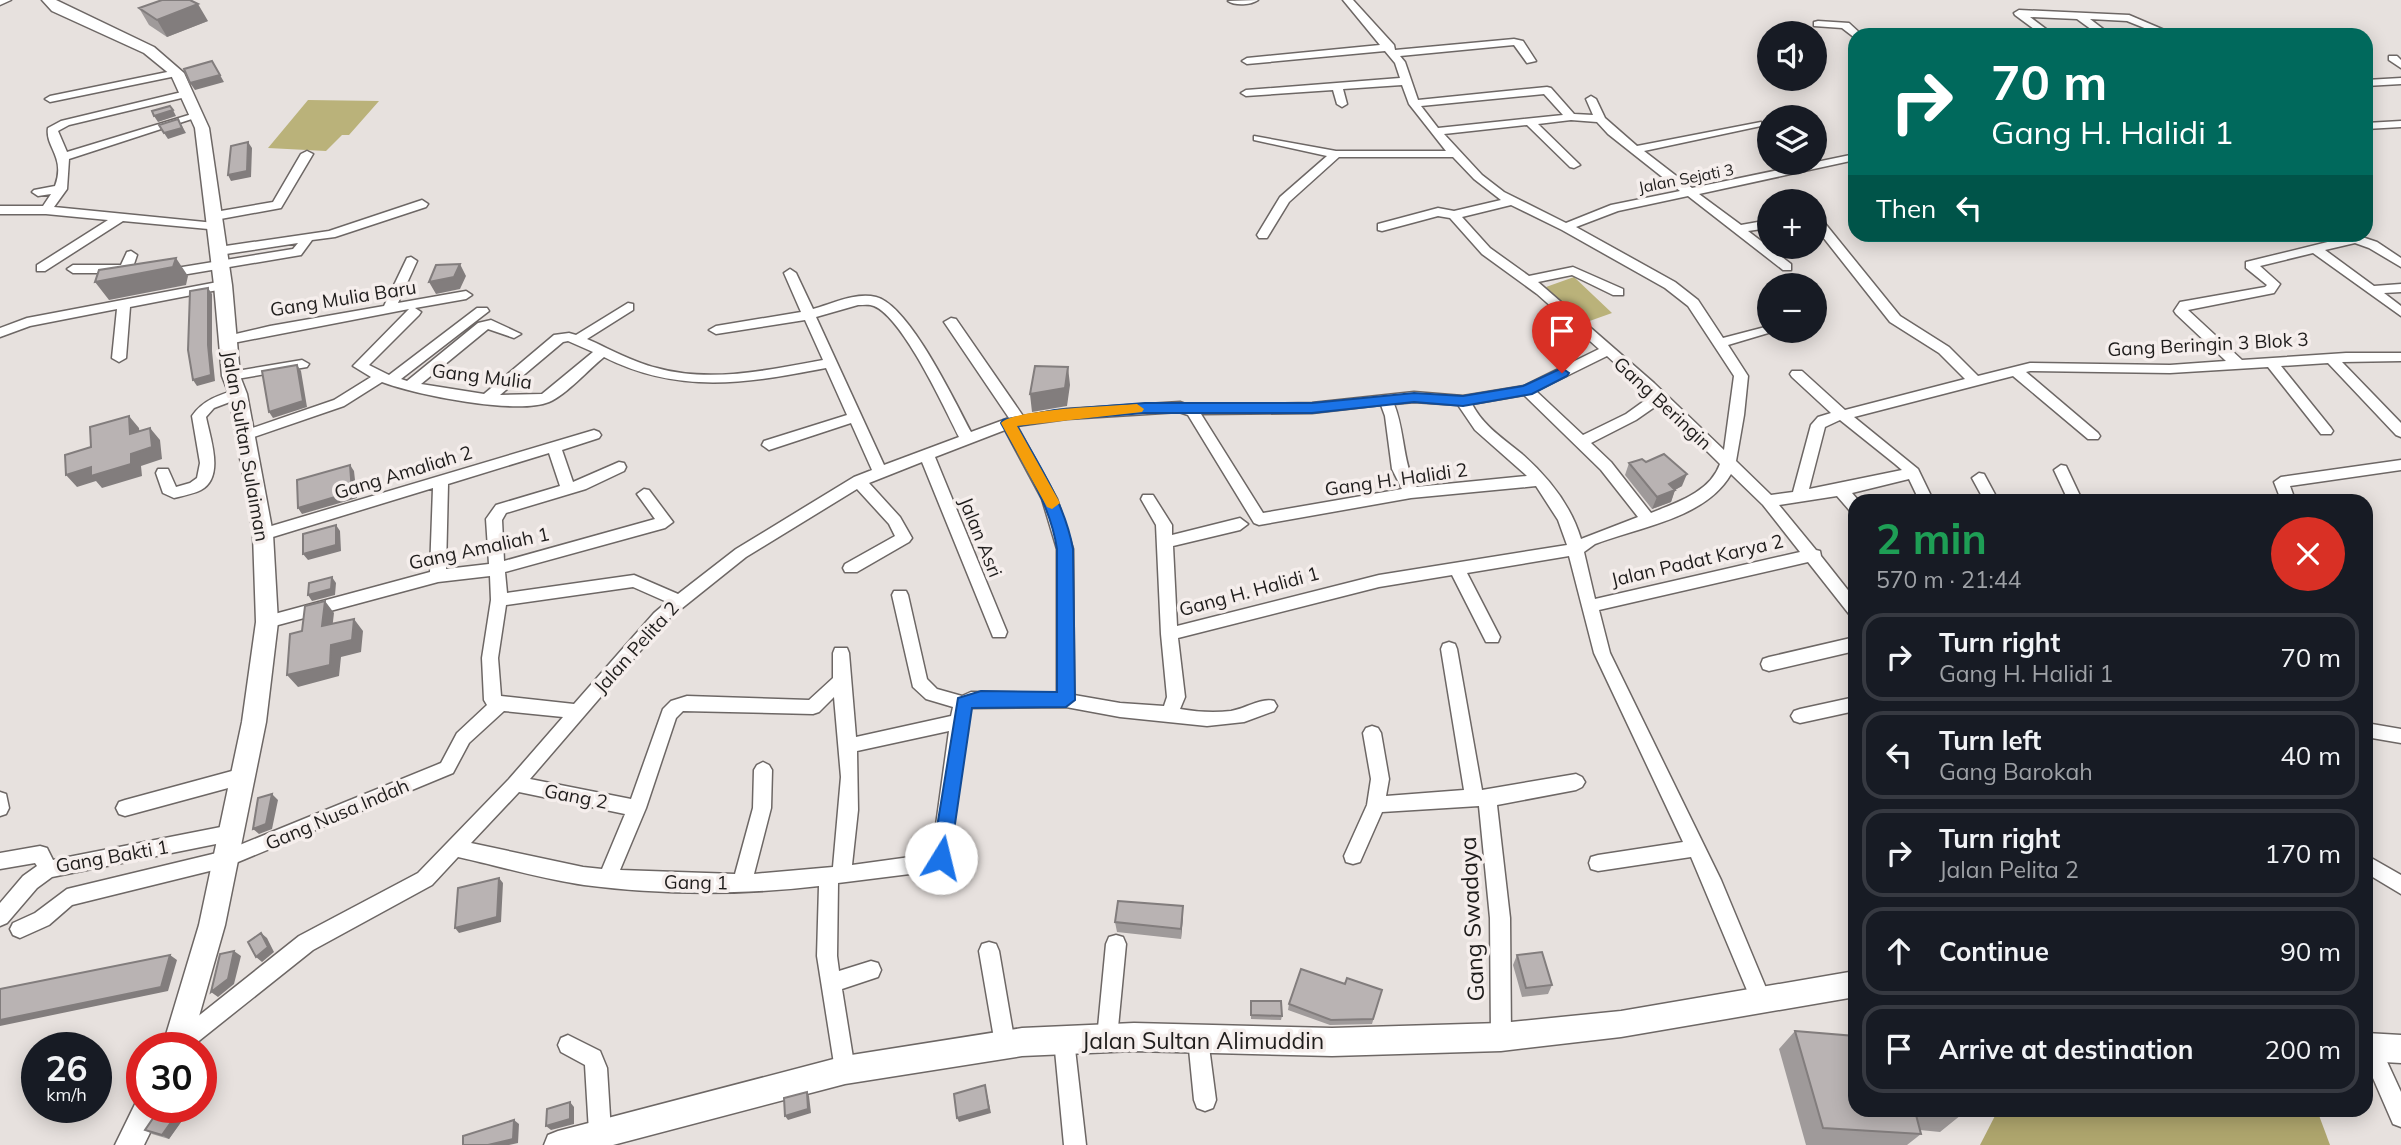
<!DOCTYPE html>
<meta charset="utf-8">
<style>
body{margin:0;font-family:Mulish,sans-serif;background:#20242c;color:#f1f3f6;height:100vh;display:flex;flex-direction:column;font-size:26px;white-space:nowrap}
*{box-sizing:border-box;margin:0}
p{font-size:23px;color:#9ea1a6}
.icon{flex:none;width:38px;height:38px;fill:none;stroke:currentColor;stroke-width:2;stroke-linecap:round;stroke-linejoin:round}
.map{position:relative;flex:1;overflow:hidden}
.side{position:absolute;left:1848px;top:494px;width:525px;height:623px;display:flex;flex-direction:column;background:#171b24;border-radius:21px;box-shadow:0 4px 18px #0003}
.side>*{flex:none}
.top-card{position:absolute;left:1848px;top:28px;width:525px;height:214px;border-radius:21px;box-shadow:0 4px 18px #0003;background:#00695c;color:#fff;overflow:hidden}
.tools{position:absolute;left:1757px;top:21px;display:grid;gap:14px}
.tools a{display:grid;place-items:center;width:70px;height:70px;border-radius:50%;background:#171b24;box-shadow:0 4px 18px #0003;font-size:35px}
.speed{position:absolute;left:21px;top:1032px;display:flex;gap:14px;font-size:35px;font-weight:700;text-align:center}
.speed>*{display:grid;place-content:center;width:91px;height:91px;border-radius:50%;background:#171b24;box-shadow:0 4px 18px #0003;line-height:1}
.speed small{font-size:18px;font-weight:400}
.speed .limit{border:10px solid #d22;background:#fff;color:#111}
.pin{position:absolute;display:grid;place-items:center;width:60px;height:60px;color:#fff;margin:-72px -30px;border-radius:50% 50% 50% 0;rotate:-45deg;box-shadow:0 0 7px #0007}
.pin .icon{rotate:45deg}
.me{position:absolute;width:77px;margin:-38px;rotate:9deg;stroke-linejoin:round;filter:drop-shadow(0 0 5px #0008)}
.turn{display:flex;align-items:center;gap:24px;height:147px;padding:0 28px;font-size:32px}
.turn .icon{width:91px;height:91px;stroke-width:2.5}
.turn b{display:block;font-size:49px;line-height:60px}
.then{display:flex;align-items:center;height:66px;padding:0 28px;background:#0003;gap:14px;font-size:26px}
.round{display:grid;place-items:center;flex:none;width:74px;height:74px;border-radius:37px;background:#20242c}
.headline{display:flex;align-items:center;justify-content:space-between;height:119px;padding:0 28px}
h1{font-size:42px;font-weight:700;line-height:52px;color:#1e9e55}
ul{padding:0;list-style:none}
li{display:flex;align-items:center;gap:21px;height:88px;margin:0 14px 10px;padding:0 14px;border:4px solid #363941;border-radius:21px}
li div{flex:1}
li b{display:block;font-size:26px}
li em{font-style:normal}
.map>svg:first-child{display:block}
.green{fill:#bab27a}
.forest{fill:#aea56d}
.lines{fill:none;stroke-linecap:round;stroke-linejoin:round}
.minor-casing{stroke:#6d6765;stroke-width:3}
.secondary-casing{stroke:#6d6765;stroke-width:3}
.minor{fill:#fff;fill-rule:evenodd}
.secondary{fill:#fff;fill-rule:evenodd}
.wall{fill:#9f9a9a}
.shaded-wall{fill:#827d7d}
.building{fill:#b9b3b3;stroke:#827d7d;stroke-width:2}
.route{fill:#1a73e8;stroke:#114b97;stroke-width:2}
.slow{fill:#f59e0b}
.labels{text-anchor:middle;stroke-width:7;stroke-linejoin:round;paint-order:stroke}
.far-street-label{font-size:16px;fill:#1f1d1c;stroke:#f5eeec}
.street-label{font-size:19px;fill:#1f1d1c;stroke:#f5eeec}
.near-street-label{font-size:23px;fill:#1f1d1c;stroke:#f5eeec}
</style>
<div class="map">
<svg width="2401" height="1145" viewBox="0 0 2401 1145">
<rect width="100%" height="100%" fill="#e7e1de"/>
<path class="green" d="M308 100 379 101 349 135H342L326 151 268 148Z
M1574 277 1612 313 1584 323 1546 287Z"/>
<path class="forest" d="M1998 1110H2317L2330 1145H1980Z"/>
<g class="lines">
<g class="minor-casing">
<path id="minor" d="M0 0H11L0 5Z
M1258 0C1251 5 1235 6 1228 1Z
M1343 0H1353L1394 45 1395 50 1514 39 1523 41 1536 61 1527 63 1514 45 1400 56 1405 62 1418 100 1547 87 1551 88 1574 114 1593 115 1586 99 1591 96 1596 99 1605 118 1637 146 1761 122V126L1644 151 1692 188 1855 154V160L1699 194 1741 225 1769 220V228L1748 231 1791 264V270H1783L1688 196 1618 211 1576 227 1675 282 1698 300 1723 338 1769 326V331H1775L1728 345 1748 376 1744 415 1736 461 1771 495 1793 492 1811 425 1818 417 1831 413 1792 377 1790 374 1792 371H1802L1845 410 1965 379 1939 353 1890 322 1815 227V215L1819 216 1900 316 1949 347 1978 376 2030 363 2170 365 2226 361 2176 314 2174 311 2180 302 2265 287 2267 285 2246 268V262L2356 235 2377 242 2401 258V267L2369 248 2355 243 2325 250 2374 286 2401 284V292L2384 293 2401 306V316L2313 253 2260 266 2280 284 2274 293 2188 310 2242 360 2346 353H2401V361L2342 362 2401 423V437L2396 435 2328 363 2281 366 2331 428 2333 431 2331 434H2321L2268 367 2170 373 2030 371 2026 372 2098 433 2100 436 2098 439H2088L2013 376 1854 417 1918 469 1933 500H1919L1909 479 1852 493 1858 500H1855V512L1850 511 1837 496 1779 505 1816 550 1820 551 1821 556 1855 599V616L1849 614 1808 562 1599 610 1610 653 1721 880 1771 1000 1768 1007 1761 1010 1754 1007 1691 857 1598 871 1591 869 1589 863 1591 857 1598 855 1683 842 1594 653 1569 556 1467 573 1500 637 1498 642H1486L1452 575 1379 587 1178 638 1185 697 1180 709C1197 712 1214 713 1231 711 1244 709 1262 697 1274 701L1277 706 1274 711 1244 722 1207 726 1120 717 1066 707 970 708 948 864 934 871 838 883 837 956 839 971 871 961 878 963 881 970 878 977 842 989 855 1070 852 1077 845 1080 838 1077 835 1070 817 956 819 886C742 895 660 895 584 885 542 879 499 866 458 857L432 885 313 950 190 1048H170L169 1044 172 1037 299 936 418 873 509 779 563 717 504 711 469 743 453 773 226 867 72 905 49 925 20 938 13 935 10 929 13 923 35 913 67 889 225 851 441 763 457 733 487 705 484 700 482 658 491 600 490 576 438 582 267 628 261 626 259 622 261 618 267 616 430 572 433 488 263 540 255 534 258 530 594 430 599 432 601 435 599 438 562 450 573 482 619 462 624 463 626 467 624 471 586 489 506 513 502 520 504 561 655 519 637 494 644 489 649 490 673 522 665 528 505 572 507 593 634 575 678 594 736 549 854 477 872 470 851 423 769 450 762 445 764 441 847 415 826 368C748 383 679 395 604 357 589 369 566 395 549 402 516 415 416 395 382 382L344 406 248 439H238L236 436 238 433 334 400 371 377 353 366 409 309 228 344 221 340 223 337 270 326 384 306 407 258 411 257 417 261 398 303 466 291 472 295 466 299 415 308 421 312 419 315 369 365 389 375 477 308H487L489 311 401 379 407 381 478 323 491 320 521 334 514 338 488 329 421 384 484 394 554 335 569 333 576 335 628 303 633 304V310L587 339C610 349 632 362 657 368 710 383 769 370 823 360L805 320 716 334 709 330 716 326 801 312 784 273 790 269 796 273 813 309C832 304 855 292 876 297 909 305 955 402 971 432L1009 418 944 322 951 318 956 319 1023 416 1067 409 1180 402 1188 405 1312 403 1414 392 1463 396 1524 386 1599 349 1537 294 1482 254 1450 218 1438 216 1382 231 1378 230V224L1438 208 1454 211 1501 200 1474 179 1453 157H1339L1289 202 1267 238H1259L1257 235 1280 197 1327 156 1254 140V136L1336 151H1446L1409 104 1402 85 1343 89 1347 104 1342 107 1337 104 1333 90 1246 96 1241 93 1246 90 1400 78 1395 63 1385 51 1247 64 1242 61 1247 58 1380 45ZM1544 94 1563 115 1438 128 1421 106ZM1571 120 1597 122 1608 134 1680 191 1611 205 1566 223 1504 192 1482 175 1444 134 1527 125 1570 167 1574 168 1580 165 1578 163 1538 124ZM1511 205 1562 230 1665 288 1688 306 1734 376 1724 450 1654 383 1538 282 1572 275 1613 295H1623V289L1573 267 1529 276 1490 248 1462 217ZM858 305C864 305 869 304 874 306 903 318 944 407 959 437L884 465 816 317ZM568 341 593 352 542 394 500 395 563 342ZM1607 356 1651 396 1626 414 1583 435 1536 391ZM1524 395 1601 470 1638 517 1581 539C1571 505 1548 477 1522 454 1504 439 1483 426 1472 404ZM1414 402 1458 405 1475 430 1527 476 1416 487C1402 460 1405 431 1394 404ZM1659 404 1720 464C1710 492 1678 502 1651 513L1611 462 1591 443 1636 420ZM1381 405 1385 416 1392 469 1402 489 1263 513 1201 414 1312 413ZM1179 412 1188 415 1254 523 1259 525 1411 498 1536 486 1558 520 1567 545 1379 575 1177 626 1173 546 1240 530 1248 524 1240 518 1172 535V525L1153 495H1143L1141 499 1156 525 1161 634 1167 697 1164 706 1120 703 1074 695 1073 549 1057 499 1017 426 1067 419ZM1840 420 1895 464 1902 470 1809 489 1825 427ZM1005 430 1042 499 1057 549V693L971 692 962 696 937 689 927 679 908 595 906 591H894L892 595 913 687 926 699 953 707 951 716 856 737 849 653 847 648H835L833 653V678L809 700 687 696 671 701 663 709 631 799 530 779 666 621 746 557 857 489 889 524 895 536 845 564 843 568 845 572H857L909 542 912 538 900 517 869 483 922 462 991 632 993 637H1005L1007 632 935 457ZM549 453 560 486 496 505 486 519 489 564 446 569 448 484ZM1731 474 1763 505 1800 552 1595 599 1584 552 1595 544C1640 527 1706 518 1731 474ZM633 587 667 602 654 613 574 704 501 696 498 658 506 605ZM834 697 841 777 833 867 754 874 771 808 772 770 769 765 763 762 757 765 754 770 753 808 735 874 620 870 646 808 676 718 683 711 813 714 819 712ZM949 731 932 854 852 865 858 810 857 751ZM519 792 625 814 602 869 583 867 471 843Z
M2019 10 2129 15 2176 35H2162L2127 21 2090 19 2111 35H2099L2077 19 2030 17 2054 35H2042L2015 15 2014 13Z
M1818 21 1849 23 1862 35H1855V38L1842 28 1814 26V22Z
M2389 56H2397L2401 60V68L2389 60Z
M177 70 182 73 181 75 50 102 45 99 50 96Z
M2401 78V84L2366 86V80Z
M186 91 191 94 190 96 69 125 58 131 67 152 192 114 201 116 69 159 67 189 54 207 215 223 219 224V230L123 221 45 271H37V265L108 220 46 214H0V206H43L51 194 38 196 32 192 34 190 55 186C66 157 45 147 48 128L61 121Z
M2401 121V127L2366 129V123Z
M307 151 313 154 281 208 215 220 209 216 215 212 273 202 301 154Z
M422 200 428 204 426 207 335 237 312 240 301 255 164 278 158 274 164 270 293 249 298 243 219 255 213 251 219 247 329 231Z
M131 251 137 255 130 276 134 279 132 282H118L116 279 118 273H73L67 269 73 265H121L127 252Z
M223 281 228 282V288L130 307 126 358 119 362 112 358 117 309 30 326 0 337V328L27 318Z
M302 360 309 364 307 367 231 380 224 376 231 372Z
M238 389 243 391 245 394 243 397 214 408 206 417C210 438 225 477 201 490 193 494 182 496 174 498L163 493 156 473 158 469H168L176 487 190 483 197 478 200 463 192 416C203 400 219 395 238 389Z
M2401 460V470L2290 486 2295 500H2281L2274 482 2281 477Z
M2061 465 2066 466 2082 500H2068L2054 470Z
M1979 473 1984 474 1998 500H1984L1972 478Z
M1855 637V651L1769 671 1763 669 1761 664 1763 659 1769 657Z
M1449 642 1455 644 1457 649 1482 790 1576 774 1582 777 1585 782 1582 787 1576 790 1497 805 1510 918 1511 1037 1508 1044 1501 1047 1494 1044 1491 1037 1490 918 1479 806 1382 812 1360 862 1353 864 1346 862 1344 856 1367 805 1371 779 1363 733 1366 728 1372 726 1378 728 1381 733 1389 779 1386 796 1464 790 1441 649 1443 644Z
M1855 697V711L1800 723 1794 721 1791 716 1794 711 1800 709Z
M2366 723 2401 729V743L2366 737Z
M243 768 249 771 252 776 249 781 243 784 125 816 119 814 116 808 119 802 125 800Z
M0 792 6 794 9 808 6 814 0 816Z
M231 825 238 827 240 833 238 839 231 841 52 877 37 888 7 923 0 926V903L23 876 37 866 35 863 0 869V853L40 846 47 848 53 860Z
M2366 855 2401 875V894L2366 873Z
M1116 935 1123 937 1126 944 1117 1038 1114 1045 1107 1048 1100 1045 1097 1038 1106 944 1109 937Z
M989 942 996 944 999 951 1015 1044 1012 1051 1005 1054 998 1051 995 1044 979 951 982 944Z
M1198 1029 1205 1032 1208 1039 1216 1100 1213 1108 1205 1111 1197 1108 1194 1100 1188 1039 1191 1032Z
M1064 1030 1071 1033 1074 1040 1086 1145H1064L1054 1040 1057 1033Z
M568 1035 600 1051 607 1068 611 1132 608 1140 600 1143 592 1140 589 1132 585 1065 561 1052 558 1045 561 1038Z
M2371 1039 2378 1042 2401 1092V1127L2393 1124 2366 1062V1041Z"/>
</g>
<g class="secondary-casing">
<path id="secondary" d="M42 0H56L154 47 184 73 209 128 232 285 240 376 247 394 273 534 278 622 266 722 225 925 190 1048H162L199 925 242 722 256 622 253 534 229 394 222 376 214 285 195 128 171 75 144 53 52 11Z
M1855 971V997L1621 1037 1501 1051 1332 1056 1134 1051 1022 1056 845 1084 613 1145H544L548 1135 558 1131 845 1056 1022 1028 1134 1023 1332 1028 1501 1023 1621 1011Z
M2366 1033 2401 1035V1063L2366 1061Z
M142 1096V1108H162L144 1145H115L138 1098Z"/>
</g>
<use href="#minor" class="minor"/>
<use href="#secondary" class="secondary"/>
</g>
<path class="wall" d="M139 8 208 21 167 37 149 25Z
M1646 462 1682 486 1675 490 1671 502 1652 509 1625 475 1629 463Z
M1183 916 1181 939 1117 932 1115 922Z
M1517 955 1552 985 1548 994 1522 997 1513 965Z
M1345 984 1382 990 1372 1024 1330 1025 1288 1010 1289 1004Z
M1251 1001 1282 1016 1281 1020 1251 1019Z
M1795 1031 1959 1110 1961 1115 1940 1132 1920 1130 1921 1134 1907 1145H1806L1779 1049Z
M160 1108H191L169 1139 152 1134 145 1130Z"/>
<path class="shaded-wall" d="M198 4 208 21 167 37 157 20Z
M220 75 224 82 195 90 190 83Z
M173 110 176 116 158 122 154 116Z
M178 119 186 133 168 139 164 133Z
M248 142 252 148 251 177 231 181 228 175Z
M176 258 188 276 186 285 109 300 95 282Z
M460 264 466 276 460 289 436 294 429 282Z
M208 288 212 294V351L215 381 197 386 193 380 208 345Z
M297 365 301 371 307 407 273 418 269 412Z
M1068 367 1070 385 1067 406 1032 412 1030 394Z
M129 416 139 428 141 446 130 434Z
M150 428 160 440 162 459 141 466 142 476 102 488 96 481 77 487 66 475 131 454Z
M350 465 354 471 357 498 302 514 298 508Z
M1687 474 1682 486 1673 491 1675 490 1671 502 1652 509 1657 497 1669 484Z
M336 525 340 531 341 551 308 560 303 554Z
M332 577 336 583 335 595 312 601 308 595Z
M325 601 334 613 331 638 322 626Z
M354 619 363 631 361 652 341 657 339 676 298 687 287 675 331 645Z
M272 794 278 800 272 829 259 834 253 829Z
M499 878 503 883 501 922 459 933 455 928Z
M1183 906V916L1181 939V929Z
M261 933 267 938 274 952 262 962 256 957Z
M234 951 241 956 234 984 218 997 211 992Z
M170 955 177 960 168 991 0 1026V1020Z
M985 1085 991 1113 959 1122 957 1118Z
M807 1092 809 1096 811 1113 788 1120 785 1116Z
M570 1102 574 1107V1124L551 1130 546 1126Z
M181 1108H191L169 1139 162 1135Z
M514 1120 519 1124 518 1143 509 1145H488Z"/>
<path class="building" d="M162 0H190L198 4 157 20 139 8Z
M212 61 220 75 190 83 184 69Z
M170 106 173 110 154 116 152 111Z
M178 119 182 128 164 133 159 125Z
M248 142 247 171 228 175 231 146Z
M176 258 173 267 95 282 99 270Z
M460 264 454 277 429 282 436 265Z
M208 288V345L211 375 193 380 188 350 190 291Z
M297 365 303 401 269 412 262 371Z
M1035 366 1068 367 1065 388 1030 394Z
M129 416 130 434 150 428 152 447 131 454V464L91 476V467L66 475 65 455 91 447 90 427Z
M1664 454 1687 474 1669 484 1675 490 1657 497 1629 463 1642 459 1646 462Z
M350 465 352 492 298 508 297 480Z
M336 525V545L303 554V534Z
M332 577 331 589 308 595 309 583Z
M325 601 322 626 354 619 352 640 331 645 330 665 287 675 290 634 302 631 305 606Z
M272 794 266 824 253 829 258 798Z
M499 878 497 917 455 928 458 888Z
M1118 901 1183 906 1181 929 1115 922Z
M261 933 268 947 256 957 248 942Z
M234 951 228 979 211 992 220 954Z
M1542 952 1552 985 1526 988 1517 955Z
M170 955 161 987 0 1020V989Z
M1301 969 1345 984 1347 978 1382 990 1373 1019 1331 1020 1289 1004Z
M1251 1001H1281L1282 1016 1251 1015Z
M1795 1031 1855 1036V1110H1959L1961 1115 1915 1111 1921 1134 1823 1128Z
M985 1085 989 1109 957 1118 954 1094Z
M807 1092 808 1109 785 1116 784 1098Z
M570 1102V1119L546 1126 547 1109Z
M160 1108H181L162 1135 145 1130Z
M514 1120 513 1139 488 1145H463V1136Z"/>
<path class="route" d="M1562 368 1569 373 1567 376 1532 394 1463 406 1414 402 1312 413H1145L1055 420 1017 426C1039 465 1065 504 1073 549L1075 700 1066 707 972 708 950 858 948 864 941 866 934 864 932 858 958 698 981 691 1057 692V549C1050 503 1023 463 1001 423L1003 420 1055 410 1145 403H1312L1414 393 1463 396 1523 386Z"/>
<path class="slow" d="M1137 404 1144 409 1142 412 1017 426 1060 503 1052 509 1047 507 1001 423C1013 409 1113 406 1137 404Z"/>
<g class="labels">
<g class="far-street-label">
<text transform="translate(1686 178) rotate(-11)" y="6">Jalan Sejati 3</text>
</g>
<g class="street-label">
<text transform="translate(343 298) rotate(-9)" y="7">Gang Mulia Baru</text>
<text transform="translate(2208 344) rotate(-3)" y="7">Gang Beringin 3 Blok 3</text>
<text transform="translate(482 376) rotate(7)" y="7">Gang Mulia</text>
<text transform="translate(1663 403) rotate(43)" y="7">Gang Beringin</text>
<text transform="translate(246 446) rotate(80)" y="7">Jalan Sultan Sulaiman</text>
<text transform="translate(403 472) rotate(-17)" y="7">Gang Amaliah 2</text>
<text transform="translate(1396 479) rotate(-8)" y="7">Gang H. Halidi 2</text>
<text transform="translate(981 537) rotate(68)" y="7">Jalan Asri</text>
<text transform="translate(479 548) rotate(-12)" y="7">Gang Amaliah 1</text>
<text transform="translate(1697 560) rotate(-13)" y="7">Jalan Padat Karya 2</text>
<text transform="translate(1249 591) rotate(-15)" y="7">Gang H. Halidi 1</text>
<text transform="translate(636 647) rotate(-48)" y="7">Jalan Pelita 2</text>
<text transform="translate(576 796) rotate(11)" y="7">Gang 2</text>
<text transform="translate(337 814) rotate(-23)" y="7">Gang Nusa Indah</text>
<text transform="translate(112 856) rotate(-10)" y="7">Gang Bakti 1</text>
<text transform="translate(696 882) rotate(1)" y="7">Gang 1</text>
</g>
<g class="near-street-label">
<text transform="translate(1472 919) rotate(-93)" y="8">Gang Swadaya</text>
<text x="1203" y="1049">Jalan Sultan Alimuddin</text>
</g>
</g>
</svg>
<div class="tools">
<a><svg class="icon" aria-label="sound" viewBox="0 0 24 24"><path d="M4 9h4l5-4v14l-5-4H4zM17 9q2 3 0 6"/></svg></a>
<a><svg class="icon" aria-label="layers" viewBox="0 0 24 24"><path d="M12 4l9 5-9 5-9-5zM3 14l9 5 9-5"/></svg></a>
<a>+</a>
<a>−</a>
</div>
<div class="speed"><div>26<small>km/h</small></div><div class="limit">30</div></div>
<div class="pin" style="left:1562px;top:373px;background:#d93025"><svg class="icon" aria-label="arrive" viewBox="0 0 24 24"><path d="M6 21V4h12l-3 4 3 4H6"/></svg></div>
<svg class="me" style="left:941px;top:858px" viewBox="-20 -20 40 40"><circle r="19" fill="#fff"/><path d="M0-13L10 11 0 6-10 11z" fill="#1a73e8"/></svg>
<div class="top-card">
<div class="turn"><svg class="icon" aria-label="right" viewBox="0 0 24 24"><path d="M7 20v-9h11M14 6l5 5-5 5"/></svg><div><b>70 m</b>Gang H. Halidi 1</div></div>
<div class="then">Then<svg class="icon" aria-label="left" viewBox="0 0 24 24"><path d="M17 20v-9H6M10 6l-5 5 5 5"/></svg></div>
</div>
<section class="side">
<div class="headline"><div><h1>2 min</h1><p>570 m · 21:44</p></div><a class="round" style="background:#d93025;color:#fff"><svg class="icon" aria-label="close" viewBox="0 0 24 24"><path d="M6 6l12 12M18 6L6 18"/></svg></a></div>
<ul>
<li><svg class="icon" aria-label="right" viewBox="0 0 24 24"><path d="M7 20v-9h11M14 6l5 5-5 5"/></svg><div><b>Turn right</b><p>Gang H. Halidi 1</p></div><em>70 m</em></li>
<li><svg class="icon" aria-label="left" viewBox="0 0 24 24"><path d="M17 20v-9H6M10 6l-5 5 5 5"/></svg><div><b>Turn left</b><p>Gang Barokah</p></div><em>40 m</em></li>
<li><svg class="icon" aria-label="right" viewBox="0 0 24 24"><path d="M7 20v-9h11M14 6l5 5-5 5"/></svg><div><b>Turn right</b><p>Jalan Pelita 2</p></div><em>170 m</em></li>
<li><svg class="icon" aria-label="ahead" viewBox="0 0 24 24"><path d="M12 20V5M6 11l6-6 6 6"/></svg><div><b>Continue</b></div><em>90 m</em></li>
<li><svg class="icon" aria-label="arrive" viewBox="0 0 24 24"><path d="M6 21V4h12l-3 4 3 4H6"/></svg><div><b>Arrive at destination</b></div><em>200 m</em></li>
</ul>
</section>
</div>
